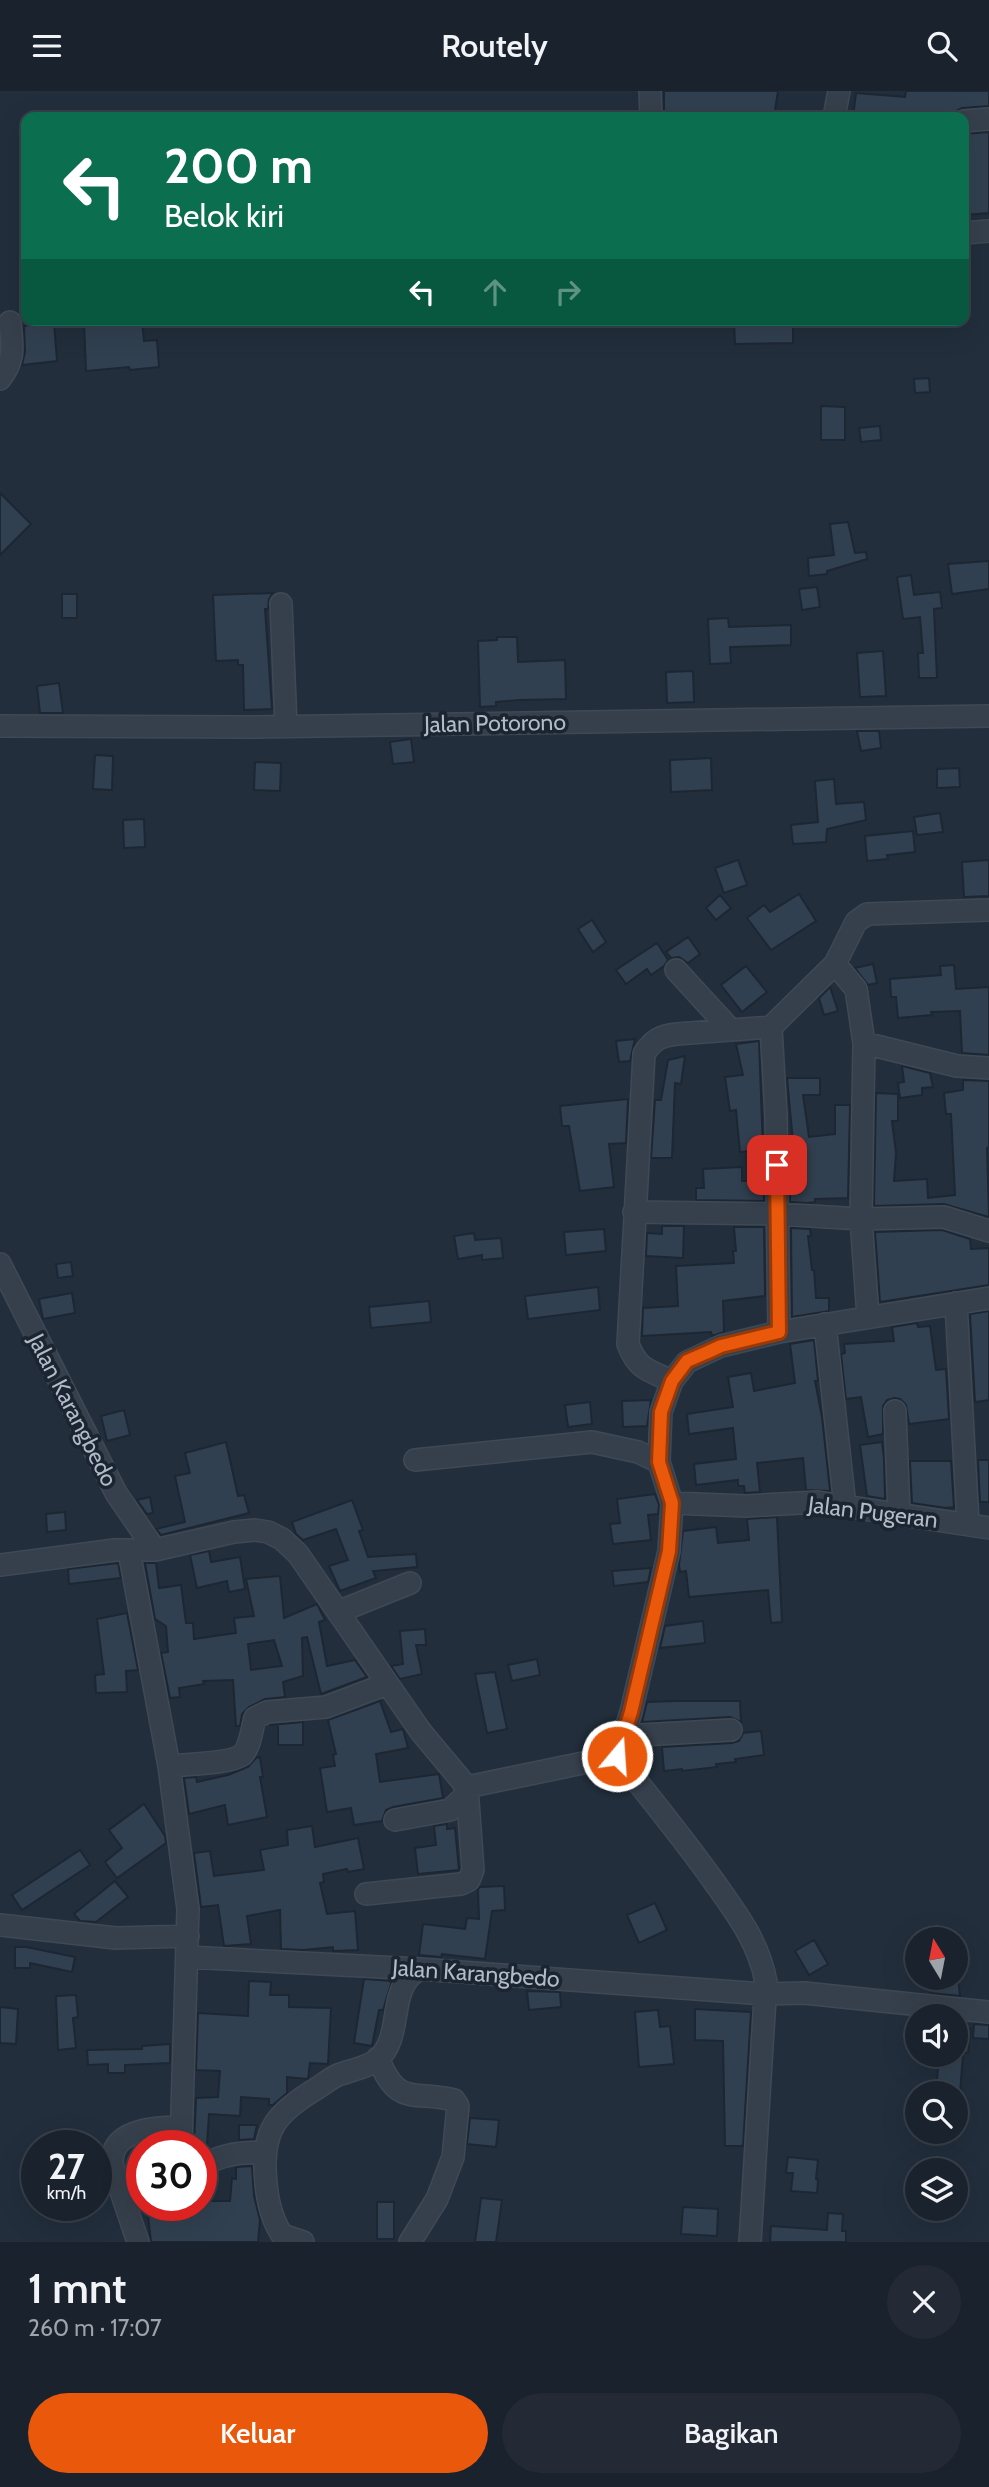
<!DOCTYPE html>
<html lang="id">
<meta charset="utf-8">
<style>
body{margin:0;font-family:Cabin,sans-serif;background:#232a35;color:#f1f3f6;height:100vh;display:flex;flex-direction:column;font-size:26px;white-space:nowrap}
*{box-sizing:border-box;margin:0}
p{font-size:23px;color:#9fa4aa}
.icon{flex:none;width:38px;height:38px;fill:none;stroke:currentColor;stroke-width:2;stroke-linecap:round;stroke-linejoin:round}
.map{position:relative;height:2151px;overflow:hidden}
.sheet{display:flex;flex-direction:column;background:#1a222d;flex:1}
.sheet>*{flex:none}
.banner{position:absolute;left:21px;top:21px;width:948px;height:214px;border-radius:14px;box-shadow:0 7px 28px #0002,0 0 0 2px #383f49;background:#0b6e4f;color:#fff;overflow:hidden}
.needle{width:46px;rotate:350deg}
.buttons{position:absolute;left:905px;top:1836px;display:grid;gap:14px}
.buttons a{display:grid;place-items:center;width:63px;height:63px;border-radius:50%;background:#1a222d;box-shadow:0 7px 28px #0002,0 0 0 2px #383f49;font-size:35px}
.speed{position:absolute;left:21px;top:2039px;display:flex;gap:14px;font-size:35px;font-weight:700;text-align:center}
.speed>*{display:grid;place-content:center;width:91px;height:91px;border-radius:50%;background:#1a222d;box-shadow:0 7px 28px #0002,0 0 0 2px #383f49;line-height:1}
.speed small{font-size:18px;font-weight:400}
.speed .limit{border:10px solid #d22;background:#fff;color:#111}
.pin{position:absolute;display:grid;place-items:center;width:60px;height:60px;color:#fff;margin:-30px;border-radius:14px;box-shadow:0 4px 10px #0006}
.me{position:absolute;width:77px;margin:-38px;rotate:18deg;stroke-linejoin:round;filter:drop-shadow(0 0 5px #0008)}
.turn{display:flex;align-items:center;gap:24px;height:147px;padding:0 28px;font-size:32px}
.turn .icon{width:91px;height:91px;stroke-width:2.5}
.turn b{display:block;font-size:49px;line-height:60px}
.lanes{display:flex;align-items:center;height:66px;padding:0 28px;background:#0003;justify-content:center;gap:35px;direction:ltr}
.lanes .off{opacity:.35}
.round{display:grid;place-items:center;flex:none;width:74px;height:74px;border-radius:37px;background:#232a35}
.summary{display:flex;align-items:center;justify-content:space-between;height:119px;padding:0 28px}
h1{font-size:42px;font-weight:600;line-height:52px}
.primary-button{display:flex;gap:14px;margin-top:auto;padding:14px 28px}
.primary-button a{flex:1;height:80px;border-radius:42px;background:#ea580c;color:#fff;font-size:28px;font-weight:600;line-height:80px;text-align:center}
.primary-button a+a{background:#232a35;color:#f1f3f6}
header{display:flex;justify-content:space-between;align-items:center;height:91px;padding:0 28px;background:#1a222d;font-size:32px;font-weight:600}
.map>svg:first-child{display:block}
.building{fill:#314050;stroke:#1d2733;stroke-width:2;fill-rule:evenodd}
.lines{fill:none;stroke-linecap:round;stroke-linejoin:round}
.minor-casing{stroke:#3f4955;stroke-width:24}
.minor{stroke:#36404c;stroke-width:21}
.route-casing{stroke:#983908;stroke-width:18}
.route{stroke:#ea580c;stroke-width:12}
.labels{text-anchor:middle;stroke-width:7;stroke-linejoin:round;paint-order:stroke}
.street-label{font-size:23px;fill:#b1bbc8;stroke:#1b2531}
</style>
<header><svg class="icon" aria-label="menu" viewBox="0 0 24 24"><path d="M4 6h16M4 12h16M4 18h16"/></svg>Routely<svg class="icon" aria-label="search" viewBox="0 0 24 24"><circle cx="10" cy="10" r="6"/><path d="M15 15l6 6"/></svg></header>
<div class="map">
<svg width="989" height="2151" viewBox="0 0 989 2151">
<rect width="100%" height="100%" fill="#222e3c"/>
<path class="building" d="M664 0H778L774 26H664Z
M906 0H989V15L962 17 956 20 952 26H853L856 2 905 6Z
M989 41V122L964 124V43Z
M116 229H142L144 250 157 249 159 276 130 279 129 276 86 280 84 232Z
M734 229H793V252L735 253Z
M54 232 57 270 22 274 25 261 24 235Z
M929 287 930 301 915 302 914 288Z
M821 315 845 316V349H821Z
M880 335 881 349 861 351 859 337Z
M0 402 31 433 0 464Z
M848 431 855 462 866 461 867 468 827 480V483L809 485 808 467 834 464 830 433Z
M989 470V498L952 503 948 473Z
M911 484 914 504 940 501 942 517 934 518 937 587H919L918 562H923L920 526 903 528 897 486Z
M817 496 820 516 802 519 799 498Z
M273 502 269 508 268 518H265L272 618 244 619 243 574H238V569L216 570 213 504Z
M62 503H77V527H62Z
M728 527 729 536 791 534V554L730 556 731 572 710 573 708 528Z
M497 546H517L518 571 565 569 566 608 519 609 496 611V615L480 616 478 550 497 549Z
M883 560 886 605 860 606 857 562Z
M693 580 694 611 667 612 666 581Z
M59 592 63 622H40L37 595Z
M857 640H879L881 657 861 660Z
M411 648 414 671 393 673 390 651Z
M95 664 113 665 112 699 93 698Z
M711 667 712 699 671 701 670 669Z
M255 671 281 672 280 700 254 699Z
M959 677 960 696 937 697V678Z
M834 688 836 713 864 711 866 729 827 738 826 751 793 753 791 734 818 731 815 690Z
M940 722 943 741 917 744 914 726Z
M144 728 145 756 124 757 123 729Z
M913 740 915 761 887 764 888 768 867 770 865 745Z
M738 769 747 794 724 802 715 777Z
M989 769V805L964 806 962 771Z
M799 803 816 830 771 859 747 827 764 814 770 821Z
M720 804 731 817 716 829 706 817Z
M592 829 606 851 593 861 578 838Z
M688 846 700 863 688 872 679 866 671 867 666 861Z
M657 852 668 869 664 875 651 884 647 878 626 893 616 879Z
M873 873 877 892 868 894 855 877Z
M954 874 956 898 989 896V964L962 962 960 920 931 921 932 924 898 927 896 906H891L890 888 941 884 940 875Z
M746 875 767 901 742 921 721 894Z
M830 896 838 920 824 924 819 907Z
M635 948 630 970 619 971 616 950Z
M759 950 763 1059 740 1061 736 1019 730 1020 725 986 743 984 736 953Z
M685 965 681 993 675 992 672 1067H651L655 1009H661L668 969Z
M902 975 930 982 933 996 922 997V1004L900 1007 898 992 904 991Z
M787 987H820V1004H803L809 1046 835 1043V1014H850L848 1107 815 1108V1111L808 1112 790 1111V1083L796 1082Z
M963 989 989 990V1056L987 1057 989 1126 944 1113 874 1115 876 1002 898 1003V1030H892L896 1062 894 1090 927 1088 928 1107 955 1104 951 1023H946L944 1002 963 999Z
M628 1008 626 1052 609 1053 614 1096 580 1100 569 1035H562L560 1015Z
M742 1076V1090L764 1089V1110L696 1109V1097H704L703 1078Z
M662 1135H684L683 1167 646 1165 647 1142 662 1143Z
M734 1136H764L765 1205 723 1210 724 1241 712 1245 711 1241 642 1245 643 1217 678 1215 676 1175 734 1172 733 1160H736Z
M791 1137 810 1138 811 1145H808L812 1179H814L816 1207H829V1220L792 1226Z
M604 1138 606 1160 566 1164 564 1141Z
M942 1139 970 1148 971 1158 989 1157V1194L880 1211 875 1141Z
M474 1142 475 1149 501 1147 503 1167 482 1169V1164L458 1168 454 1145Z
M71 1171 73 1185 58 1187 56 1173Z
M598 1196 600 1219 528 1228 525 1205Z
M72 1202 75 1222 43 1228 39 1208Z
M429 1210 431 1231 371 1237 369 1216Z
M989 1220V1309L975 1311 970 1223Z
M917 1232 918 1236 930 1235 936 1279 946 1278 949 1328 909 1333 906 1314 900 1308 894 1307 887 1309 883 1315V1343L868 1346 861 1306 846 1308 841 1263 845 1262 844 1253 894 1250 892 1236Z
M814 1249 818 1290H815L822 1326 830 1400 806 1399 803 1367 757 1372 760 1401 745 1402 744 1395H738V1389L696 1394 694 1373 736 1368 733 1337 689 1343 687 1323 733 1316 728 1286 751 1282 754 1300 795 1292 790 1253Z
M651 1309 647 1335 623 1336 622 1310Z
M590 1311 592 1333 568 1336 565 1314Z
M124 1319 130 1344 107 1350 101 1325Z
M226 1351 238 1405 244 1404 249 1422 161 1444 156 1438 185 1431 175 1385 190 1382 185 1362Z
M882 1351 884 1368 885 1408 867 1405 860 1354Z
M978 1369H989V1411H980Z
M910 1370H951L954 1416 946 1417 912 1412Z
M655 1403 659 1414 658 1423 648 1424 651 1449 613 1453 610 1433 620 1432 617 1408Z
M150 1406 153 1422 147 1423 137 1409Z
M352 1409 363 1439 359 1440 368 1466 416 1463 417 1476 373 1480 376 1487 340 1500 329 1475 348 1469 336 1438 303 1449 296 1443 292 1431Z
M65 1421 66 1439 47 1441 46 1423Z
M777 1426 782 1531 771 1532 768 1499 689 1506 686 1480 680 1481 679 1474 683 1440 716 1436 718 1452 749 1449 747 1428Z
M209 1460 211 1471 240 1466 245 1498 229 1501 227 1490 197 1497 190 1464Z
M118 1472 121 1487 69 1493 68 1478Z
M145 1472H156L159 1497 181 1494 186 1532H193L194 1548 236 1542 234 1527 254 1525 246 1488 280 1485 284 1527 317 1513 325 1529 319 1531 327 1575 355 1569 367 1586 321 1603 307 1546 302 1547 303 1585 283 1591 285 1606 265 1608 249 1616 242 1623 240 1635H236L233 1589 203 1590 204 1593 179 1597 180 1606 170 1607 161 1562 168 1561 166 1535 155 1528ZM274 1549 282 1575 251 1579 248 1553Z
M651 1477 648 1491 614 1495 612 1480Z
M127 1522 138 1579 126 1580 127 1601 96 1602 95 1584 104 1583 97 1528Z
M703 1530 705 1552 660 1557 665 1535Z
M425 1538 426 1554H416L422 1583 400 1588 391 1575 403 1573 400 1540Z
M537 1568 540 1584 512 1590 508 1574Z
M495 1581 507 1638 487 1642 475 1583Z
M380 1610 391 1641 403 1638 408 1657 376 1663 380 1691 439 1683 443 1707 393 1716 386 1719 382 1730 354 1734 351 1717 327 1721 320 1677 335 1675 333 1664 336 1663 328 1629Z
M675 1610H740L741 1631 730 1626 642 1631 647 1611Z
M303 1631V1654H278V1634H270Z
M761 1640 764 1664 735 1668 736 1671 716 1673 717 1676 682 1680V1678L664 1680 662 1656 732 1652 739 1650 743 1642Z
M260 1666 263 1686H260L267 1726 228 1734 225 1714 189 1723 184 1687 196 1686 197 1691 228 1684 248 1676 256 1667Z
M144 1713 165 1745 166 1752 117 1787 105 1771 122 1757 109 1739Z
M447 1733V1738L455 1737 459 1779 418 1783 415 1757 436 1754 434 1735Z
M312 1735 315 1756 358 1747 364 1778 348 1781 347 1778 323 1783 324 1791 320 1792 327 1823 355 1820 358 1859 333 1860V1856L303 1859 281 1858 280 1819 247 1825 251 1853 224 1855 218 1814 201 1816 194 1762 210 1760 214 1785 264 1779 260 1759 288 1754 287 1739Z
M80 1759 90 1774 22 1819 12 1804Z
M115 1790 128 1806 96 1831 80 1830 74 1823Z
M504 1795 505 1819 492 1820 485 1868 442 1863 441 1866 419 1864 423 1833 465 1838 467 1827 479 1828 478 1798 480 1796Z
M655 1812 667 1839 639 1852 627 1824Z
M814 1849 828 1873 809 1884 795 1860Z
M15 1856H26L75 1866 72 1881 30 1872V1877H15Z
M930 1886H958L960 1905 931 1902Z
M364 1888 392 1890 383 1919H379L372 1955 354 1952Z
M249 1890 271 1891 270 1904H289V1916L331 1917 328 1973 310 1972 308 1988 287 1986V2002L273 2014H269V2008L241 2006 240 2025 209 2023 207 2054H194L196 2007 218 2006 220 1980 196 1979 198 1922 248 1925Z
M527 1900 560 1901 561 1916 529 1919Z
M76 1904 78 1926 73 1927 76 1957 58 1959 56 1905Z
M0 1916 18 1918 16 1953 0 1952Z
M695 1918 751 1921 743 2055H725L723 1950 695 1949Z
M658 1919 660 1936 670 1935 674 1973 639 1976 635 1921Z
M974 1933 989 1934V1948L973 1947Z
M956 1937 971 1938 968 1962 956 1961Z
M170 1953V1972L125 1974V1982H108V1973L88 1974 87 1959 142 1958V1955Z
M939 1964H963L960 2002H936Z
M470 2027 499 2029 496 2056 467 2053Z
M239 2034H257L254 2048 239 2049Z
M788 2066 818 2069 816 2088 818 2089 817 2102 791 2100 793 2082H786Z
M252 2075 254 2105 260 2129 258 2151H151L147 2114H201V2110H230L232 2087 236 2088V2076Z
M481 2107 502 2109 496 2151H475Z
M377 2111H394V2148H377Z
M683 2116 718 2118 717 2145 681 2143Z
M828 2122 843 2123 842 2140H846V2151H770L771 2135 827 2139Z"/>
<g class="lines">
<g class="minor-casing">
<path id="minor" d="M650 0 651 26
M834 26 839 0
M964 30 989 28
M964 142 989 140
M0 288C16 267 12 255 10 231
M281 513 286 635
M0 635 252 636 989 625
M835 873 856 898 864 952 861 1128 868 1226
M676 879 730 938
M771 936 776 1025 779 1241
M864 952 957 975 989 977
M634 1121 778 1123 861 1128 944 1126 989 1140
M0 1173 116 1402 155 1459
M956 1212 968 1433
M825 1233 845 1415
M672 1290C648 1279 638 1279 628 1253L644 963C653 948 661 945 677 943L771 936 835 873 856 831 867 823 989 819
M895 1320 899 1423
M415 1369 592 1351 638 1361 659 1371
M672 1412 746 1415 818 1411 989 1437
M129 1460 169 1675 188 1818 181 2054
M0 1474 115 1459H155L234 1441 255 1439 268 1441 282 1448 298 1463 421 1641 467 1696 463 1707 450 1719 395 1729
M338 1521 410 1492
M623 1645 731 1639
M617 1665 631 1621 669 1460 672 1412 659 1371 661 1321 672 1290 687 1271 721 1255 779 1241 989 1207
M169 1675C185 1673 230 1673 242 1664 250 1657 252 1637 255 1627L267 1621 326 1616 387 1593
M366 1803 461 1793 469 1789 473 1779 467 1696 617 1665C650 1707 684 1748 715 1792 737 1823 759 1852 766 1891L750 2151
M0 1834 116 1847 188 1845
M187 1866 419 1878 765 1903 804 1902 989 1921
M378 1967C398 2017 413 1999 454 2009L458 2015 453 2066 437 2108 410 2151
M201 2075C221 2064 242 2060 264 2062
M138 2151 113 2077C106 2039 153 2036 181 2036
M303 2151 282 2144C269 2124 266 2101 265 2078 264 2037 278 2022 311 2001 320 1996 329 1988 338 1984 351 1979 367 1977 378 1968 400 1949 391 1911 407 1889 410 1885 415 1881 419 1878"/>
</g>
<use href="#minor" class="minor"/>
</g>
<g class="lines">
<g class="route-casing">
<path id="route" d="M617 1665 631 1621 669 1460 672 1412 659 1371 661 1321 672 1290 687 1270 708 1261 721 1255 779 1241 777 1074"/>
</g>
<use href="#route" class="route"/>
</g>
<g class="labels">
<g class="street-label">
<text transform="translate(495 632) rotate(-1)" y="8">Jalan Potorono</text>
<text transform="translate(73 1319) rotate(63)" y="8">Jalan Karangbedo</text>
<text transform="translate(873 1421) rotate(7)" y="8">Jalan Pugeran</text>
<text transform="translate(476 1882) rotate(4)" y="8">Jalan Karangbedo</text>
</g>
</g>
</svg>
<div class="buttons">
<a><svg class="needle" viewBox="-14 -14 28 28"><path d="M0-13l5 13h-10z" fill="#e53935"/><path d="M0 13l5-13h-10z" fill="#9fa4aa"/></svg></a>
<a><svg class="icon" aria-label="sound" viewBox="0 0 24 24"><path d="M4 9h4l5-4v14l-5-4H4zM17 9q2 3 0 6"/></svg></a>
<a><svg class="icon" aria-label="search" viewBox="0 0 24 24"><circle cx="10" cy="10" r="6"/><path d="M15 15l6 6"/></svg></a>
<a><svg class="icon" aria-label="layers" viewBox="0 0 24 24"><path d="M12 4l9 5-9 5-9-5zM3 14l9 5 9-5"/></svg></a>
</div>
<div class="speed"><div>27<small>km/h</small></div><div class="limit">30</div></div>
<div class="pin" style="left:777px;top:1074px;background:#d93025"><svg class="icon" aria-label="arrive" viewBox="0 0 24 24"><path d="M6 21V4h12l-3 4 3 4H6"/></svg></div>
<svg class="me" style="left:617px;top:1665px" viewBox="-20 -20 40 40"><circle r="17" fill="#ea580c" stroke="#fff" stroke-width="3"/><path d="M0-11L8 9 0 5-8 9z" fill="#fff"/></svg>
<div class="banner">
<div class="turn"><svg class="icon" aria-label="left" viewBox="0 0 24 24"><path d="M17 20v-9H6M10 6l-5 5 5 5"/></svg><div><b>200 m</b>Belok kiri</div></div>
<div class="lanes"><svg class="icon" aria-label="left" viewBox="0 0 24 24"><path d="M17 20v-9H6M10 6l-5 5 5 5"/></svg><svg class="icon off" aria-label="ahead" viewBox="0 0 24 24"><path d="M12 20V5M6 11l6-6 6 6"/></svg><svg class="icon off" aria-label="right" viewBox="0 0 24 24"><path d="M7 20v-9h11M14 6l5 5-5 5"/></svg></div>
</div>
</div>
<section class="sheet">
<div class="summary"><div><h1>1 mnt</h1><p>260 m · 17:07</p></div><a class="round"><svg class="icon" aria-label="close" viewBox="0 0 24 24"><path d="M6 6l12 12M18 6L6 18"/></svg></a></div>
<div class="primary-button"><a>Keluar</a><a>Bagikan</a></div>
</section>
